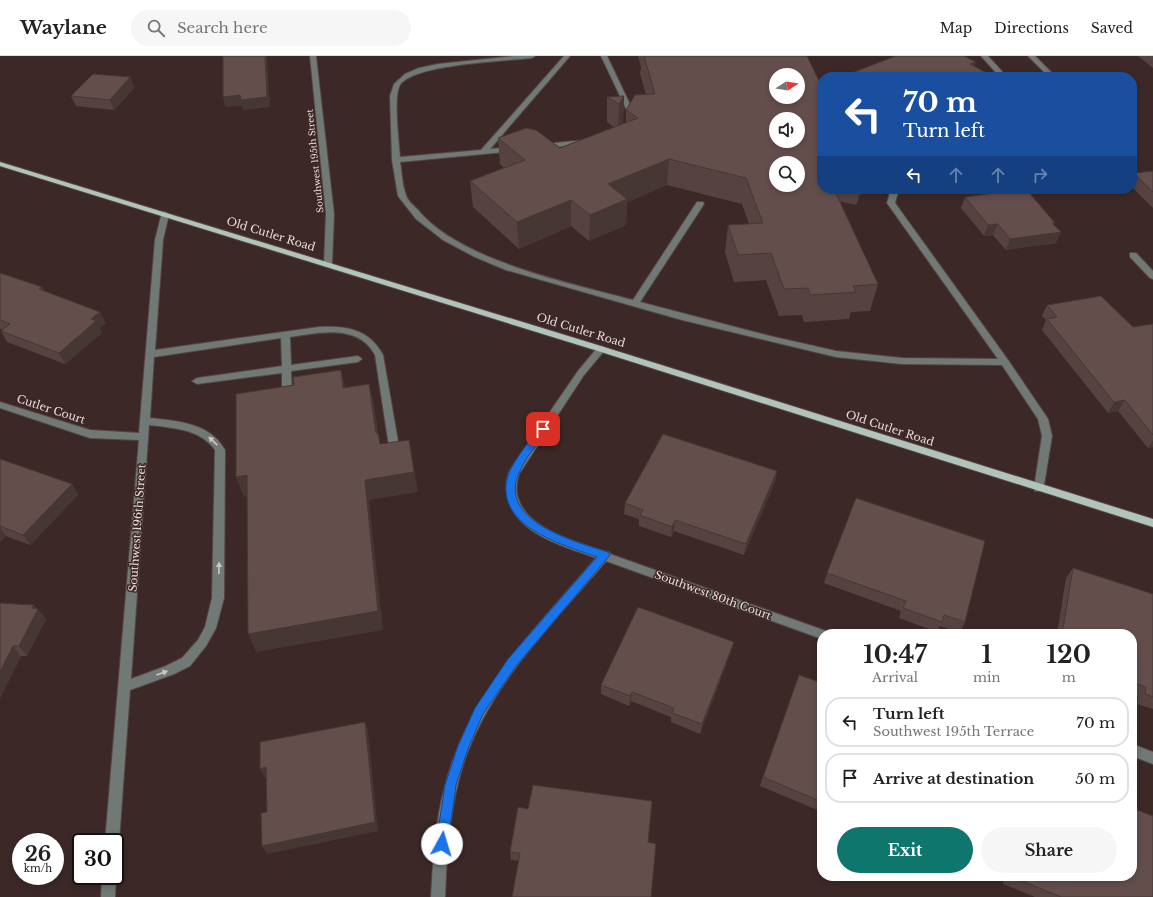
<!DOCTYPE html>
<style>
body{margin:0;font-family:"Libre Baskerville",serif;background:#f6f6f6;color:#222;height:100vh;display:flex;flex-direction:column;font-size:15px;white-space:nowrap}
*{box-sizing:border-box;margin:0}
p{font-size:13px;color:#767676}
.icon{flex:none;width:22px;height:22px;fill:none;stroke:currentColor;stroke-width:2;stroke-linecap:round;stroke-linejoin:round}
.map{position:relative;flex:1;overflow:hidden}
.panel{position:absolute;left:817px;top:573px;width:320px;height:252px;display:flex;flex-direction:column;background:#fff;border-radius:16px;box-shadow:0 2px 6px #0003}
.panel>*{flex:none}
.banner{position:absolute;left:817px;top:16px;width:320px;height:122px;border-radius:16px;box-shadow:0 2px 6px #0003;background:#1a4fa0;color:#fff;overflow:hidden}
.needle{width:26px;rotate:78deg}
.fabs{position:absolute;left:769px;top:12px;display:grid;gap:8px}
.fabs a{display:grid;place-items:center;width:36px;height:36px;border-radius:50%;background:#fff;box-shadow:0 2px 6px #0003;font-size:20px}
.speed{position:absolute;left:12px;top:777px;display:flex;gap:8px;font-size:20px;font-weight:700;text-align:center}
.speed>*{display:grid;place-content:center;width:52px;height:52px;border-radius:50%;background:#fff;box-shadow:0 2px 6px #0003;line-height:1}
.speed small{font-size:10px;font-weight:400}
.speed .limit{border:2px solid #111;border-radius:6px;background:#fff;color:#111}
.pin{position:absolute;display:grid;place-items:center;width:34px;height:34px;color:#fff;margin:-17px;border-radius:8px;box-shadow:0 2px 6px #0006}
.me{position:absolute;width:44px;margin:-22px;rotate:6deg;stroke-linejoin:round;filter:drop-shadow(0 0 3px #0008)}
.turn{display:flex;align-items:center;gap:14px;height:84px;padding:0 20px;font-size:18px}
.turn .icon{width:52px;height:52px;stroke-width:2.5}
.turn b{display:block;font-size:28px;line-height:34px}
.lanes{display:flex;align-items:center;height:38px;padding:0 20px;background:#0003;justify-content:center;gap:20px;direction:ltr}
.lanes .off{opacity:.35}
.eta{display:flex;justify-content:space-evenly;align-items:center;height:68px;text-align:center}
.eta b{font-size:24px;font-weight:700;line-height:28px}
.primary-button{display:flex;gap:8px;margin-top:auto;padding:8px 20px}
.primary-button a{flex:1;height:46px;border-radius:24px;background:#0f766e;color:#fff;font-size:16px;font-weight:700;line-height:46px;text-align:center}
.primary-button a+a{background:#f6f6f6;color:#222}
ul{padding:0;list-style:none}
li{display:flex;align-items:center;gap:12px;height:50px;margin:0 8px 6px;padding:0 12px;border:2px solid #e0e0e0;border-radius:16px}
li div{flex:1}
li b{display:block;font-size:15px}
li em{font-style:normal}
header{display:flex;align-items:center;gap:24px;box-sizing:border-box;height:56px;padding:0 20px;background:#fff;border-bottom:1px solid #e0e0e0}
header strong{font-size:19px}
nav{display:flex;gap:22px;margin-inline-start:auto;font-size:14px}
.search{width:280px;height:36px;background:#f6f6f6;display:flex;align-items:center;gap:10px;box-sizing:border-box;padding:0 14px;border-radius:22px;color:#767676;font-size:15px}
.map>svg:first-child{display:block}
.lines{fill:none;stroke-linecap:round;stroke-linejoin:round}
.minor-casing{stroke:#584543;stroke-width:2}
.major-casing{stroke:#584543;stroke-width:2}
.minor{fill:#707975;fill-rule:evenodd}
.major{fill:#b0c4bb;fill-rule:evenodd}
.wall{fill:#564341}
.shaded-wall{fill:#463735}
.building{fill:#644e4c;stroke:#463735;fill-rule:evenodd}
.oneway{fill:#d0c7c5}
.route{fill:#1a73e8;stroke:#114b97}
.labels{text-anchor:middle;stroke-width:3;stroke-linejoin:round;paint-order:stroke}
.far-street-label{font-size:9px;fill:#e8dad9;stroke:#3c2927}
.street-label{font-size:11px;fill:#e8dad9;stroke:#3c2927}
</style>
<header>
<strong>Waylane</strong>
<div class="search"><svg class="icon" aria-label="search" viewBox="0 0 24 24"><circle cx="10" cy="10" r="6"/><path d="M15 15l6 6"/></svg>Search here</div>
<nav><a>Map</a><a>Directions</a><a>Saved</a></nav>
</header>
<div class="map">
<svg width="1153" height="841" viewBox="0 0 1153 841">
<rect width="100%" height="100%" fill="#3c2927"/>
<g class="lines">
<g class="minor-casing">
<path id="minor" d="M310 0H316L334 158 332 208 328 211 324 208 326 158Z
M514 0H535L532 2C506 5 413 8 400 29 393 41 399 86 400 101L481 94 564 0H570L490 93 512 91H515V95L400 106C402 116 402 129 406 139 407 144 413 149 417 153 459 205 570 227 633 244L697 146H703L704 148 640 246 770 280 836 295 902 302 998 303 887 147 891 133H899L895 147 1008 304 1048 363 1052 380 1043 435H1035L1034 432 1042 380 1038 363 1002 309 902 308 836 301 682 264 506 214 475 201 443 184 416 163 398 140 392 104 390 40 394 28 405 18 419 12 438 8Z
M601 0H607L635 59 632 63 627 62 629 59Z
M981 0H988L1007 21H1000Z
M1028 0H1035L1056 21H1049Z
M585 84H588V88L544 92 540 90 544 88Z
M162 156H165L169 158 163 184 155 294 319 271C347 270 369 273 383 299L400 397 395 401 390 397 375 299C358 267 318 277 290 281L291 309 358 300 362 303 358 306 291 315 292 338 287 341 282 338V317L197 328 192 325 197 322 282 310 281 282 154 301 150 362C178 365 210 367 225 394L224 542 216 572 206 590 190 610 174 618 130 634 119 786 115 791V786H105L139 384 90 382 0 352V346L90 374 139 377 155 184ZM149 369C173 372 201 373 215 394L212 542 205 571 198 584 182 602 166 610 131 623Z
M1130 197H1136L1153 215V223L1150 222 1130 201Z
M601 290 604 291 605 293 604 295 584 319 519 418C517 426 515 434 518 442 527 473 576 486 603 495L609 496 610 498 826 575 828 578H822V583L606 505C556 564 496 622 468 695 450 742 447 792 445 841H431C433 804 435 766 445 730 468 638 536 572 596 502 564 490 510 477 507 435 506 429 507 420 510 414L578 315 598 291Z
M1132 688 1153 696V708L1132 700Z
M115 818 116 820 115 841H101L102 820H115Z"/>
</g>
<g class="major-casing">
<path id="major" d="M0 106 604 291 1153 463V471L598 295 0 110Z"/>
</g>
<use href="#minor" class="minor"/>
<use href="#major" class="major"/>
</g>
<path class="wall" d="M638 0H807L822 133H863L856 149 839 145 878 228 870 255 851 256 849 263 804 266 802 259 779 260 766 224 734 226 725 196 728 169 749 168 742 148 667 129 627 146 626 169 589 185 571 170 519 193 473 151 470 125 504 112 500 108 498 82 560 92 614 71 607 66V41L624 40 623 65 621 68 626 67V54L646 39 640 18 641 11Z
M1138 0H1153V12Z
M130 21 134 32 114 54 76 50 71 40Z
M1153 115V152L1132 131V122L1134 117Z
M965 141 1055 167 1054 169 1056 187 1006 194 993 179 984 180 961 152Z
M0 217 42 231 44 235 106 267 99 272 102 277 65 308 7 286 1 275 3 274 0 273Z
M1047 249 1133 271 1153 268V391L1148 392 1118 355 1108 357 1042 274 1046 264 1042 260Z
M0 403 72 428 78 439 30 489 6 480 0 486Z
M777 415 775 426 744 499 674 475 671 481 639 470V463L624 458 625 447Z
M1073 512 1153 538V653L1137 648 1138 641 1132 639V578H1057L1066 522Z
M827 517 965 566 960 577 940 570 937 576 899 562 901 555 824 527Z
M0 547 37 553 46 563 27 600H21L0 642Z
M731 596 700 678 671 666V661L631 645 629 650 601 638V629Z
M822 627V756L760 730 763 721Z
M648 786 519 805 511 804 510 796Z
M1004 820H1132L1153 841H1035L1003 828Z"/>
<path class="shaded-wall" d="M265 0H267L270 51 243 54 242 50 225 51 223 41 240 39Z
M976 6 972 21 970 8Z
M985 16 984 21H974Z
M130 21 134 32 114 54 110 44Z
M624 40 623 65 618 74 619 48Z
M669 103 667 129 627 146 626 169 589 185 590 159 608 128Z
M860 133H863L856 149Z
M571 144V170L519 193 517 166Z
M1052 167H1055L1050 178 1061 176 1056 187 1006 194 1010 183Z
M998 168 993 179 984 180 988 169Z
M42 231 47 242 39 233Z
M100 256 106 267 99 272 102 277 65 308 59 297 91 263Z
M341 314 346 334 343 332Z
M369 328 374 348 381 397 376 377Z
M1125 344 1118 355 1108 357 1114 346Z
M409 384 418 436 369 444 383 574 256 596 248 578 365 424Z
M1153 384V391L1148 392Z
M777 415 775 426 744 499 746 488Z
M247 419 255 439 244 441 236 421Z
M72 428 78 439 30 489 23 479Z
M675 464 674 475 671 481 672 471Z
M0 471 6 480 0 486Z
M34 549 38 554V553L46 563 27 600 19 590Z
M734 586 731 596 700 678 702 668Z
M13 590 21 600 0 642V616Z
M632 636 631 645 629 650 630 640Z
M365 666 368 675 378 775 267 798 262 790Z
M266 711 271 721 265 722 260 713Z"/>
<path class="building" d="M223 0H265L267 41 241 44 240 39 223 41Z
M644 0H807L821 29 822 28V133H834L878 228 853 230 856 236 810 239 808 232 784 233 771 197 738 199 728 169 763 167 746 122 669 103 608 128 627 143 590 159 571 144 517 166 470 125 525 104 498 82 526 72 536 74 560 92 638 62 626 54 635 39 655 38ZM776 19H798V41H776ZM776 63H798V85H776ZM776 107H798V129H776Z
M896 0H964L976 6 970 8 985 16 974 21H841Z
M93 18 130 21 110 44 71 40Z
M624 40 619 48 607 41Z
M1153 115V136L1134 117Z
M1026 133 1055 167H1052L1061 176 1010 183 998 168 988 169 965 141Z
M0 217 42 231 39 233 100 256 91 263 96 265 59 297 1 275 10 268 0 264Z
M1101 240 1133 271 1153 268V379L1125 344 1114 346 1047 263 1057 261 1047 249Z
M341 314 343 332 369 328 376 377H378L380 388 409 384 414 416 365 424 378 555 248 578 247 419 236 421V338L294 329 293 321Z
M663 378 777 415 746 488 675 464 672 471 640 459 643 454 625 447Z
M0 403 72 428 23 479 0 470Z
M856 442 985 485 965 566 944 559 942 566 903 552 906 545 827 517Z
M1073 512 1153 538V641L1145 638 1146 631 1132 626V578H1062Z
M0 547 34 549 32 552 38 553 19 590H13L0 616Z
M638 551 734 586 702 668 672 657 674 652 632 636 630 640 601 629Z
M799 619 822 627V746L763 721Z
M365 666 375 766 262 790 261 757 267 756 266 711 260 713V686Z
M533 729 652 745 648 786 656 788 651 841H512L520 797 510 796 518 751 528 753Z
M1132 752 1153 760V841H1061L1010 820H1132Z"/>
<defs><path id="oneway-solid" d="M-6-.8H1V-3.2L6.5 0L1 3.2V.8H-6Z"/></defs>
<g class="oneway">
<use href="#oneway-solid" transform="translate(213 385) rotate(-136)"/>
<use href="#oneway-solid" transform="translate(219 512) rotate(-89)"/>
<use href="#oneway-solid" transform="translate(162 617) rotate(-20)"/>
</g>
<path class="route" d="M543 370 547 373C538 388 525 402 519 417 497 466 577 486 608 496L610 499 516 610 483 658 469 690 456 729 448 788 446 792 442 794 438 792 436 788 445 729 458 690 475 652 508 603 597 501C563 489 490 469 509 417 514 404 531 383 540 371Z"/>
<g class="labels">
<g class="far-street-label">
<text transform="translate(315 105) rotate(-96)" y="3">Southwest 195th Street</text>
</g>
<g class="street-label">
<text transform="translate(271 178) rotate(17)" y="4">Old Cutler Road</text>
<text transform="translate(581 274) rotate(17)" y="4">Old Cutler Road</text>
<text transform="translate(51 353) rotate(18)" y="4">Cutler Court</text>
<text transform="translate(890 372) rotate(18)" y="4">Old Cutler Road</text>
<text transform="translate(137 472) rotate(-86)" y="4">Southwest 196th Street</text>
<text transform="translate(713 539) rotate(20)" y="4">Southwest 80th Court</text>
</g>
</g>
</svg>
<div class="fabs">
<a><svg class="needle" viewBox="-14 -14 28 28"><path d="M0-13l5 13h-10z" fill="#e53935"/><path d="M0 13l5-13h-10z" fill="#767676"/></svg></a>
<a><svg class="icon" aria-label="sound" viewBox="0 0 24 24"><path d="M4 9h4l5-4v14l-5-4H4zM17 9q2 3 0 6"/></svg></a>
<a><svg class="icon" aria-label="search" viewBox="0 0 24 24"><circle cx="10" cy="10" r="6"/><path d="M15 15l6 6"/></svg></a>
</div>
<div class="speed"><div>26<small>km/h</small></div><div class="limit">30</div></div>
<div class="pin" style="left:543px;top:373px;background:#d93025"><svg class="icon" aria-label="arrive" viewBox="0 0 24 24"><path d="M6 21V4h12l-3 4 3 4H6"/></svg></div>
<svg class="me" style="left:442px;top:788px" viewBox="-20 -20 40 40"><circle r="19" fill="#fff"/><path d="M0-13L10 11 0 6-10 11z" fill="#1a73e8"/></svg>
<div class="banner">
<div class="turn"><svg class="icon" aria-label="left" viewBox="0 0 24 24"><path d="M17 20v-9H6M10 6l-5 5 5 5"/></svg><div><b>70 m</b>Turn left</div></div>
<div class="lanes"><svg class="icon" aria-label="left" viewBox="0 0 24 24"><path d="M17 20v-9H6M10 6l-5 5 5 5"/></svg><svg class="icon off" aria-label="ahead" viewBox="0 0 24 24"><path d="M12 20V5M6 11l6-6 6 6"/></svg><svg class="icon off" aria-label="ahead" viewBox="0 0 24 24"><path d="M12 20V5M6 11l6-6 6 6"/></svg><svg class="icon off" aria-label="right" viewBox="0 0 24 24"><path d="M7 20v-9h11M14 6l5 5-5 5"/></svg></div>
</div>
<section class="panel">
<div class="eta">
<div><b>10:47</b><p>Arrival</p></div>
<div><b>1</b><p>min</p></div>
<div><b>120</b><p>m</p></div>
</div>
<ul>
<li><svg class="icon" aria-label="left" viewBox="0 0 24 24"><path d="M17 20v-9H6M10 6l-5 5 5 5"/></svg><div><b>Turn left</b><p>Southwest 195th Terrace</p></div><em>70 m</em></li>
<li><svg class="icon" aria-label="arrive" viewBox="0 0 24 24"><path d="M6 21V4h12l-3 4 3 4H6"/></svg><div><b>Arrive at destination</b></div><em>50 m</em></li>
</ul>
<div class="primary-button"><a>Exit</a><a>Share</a></div>
</section>
</div>
